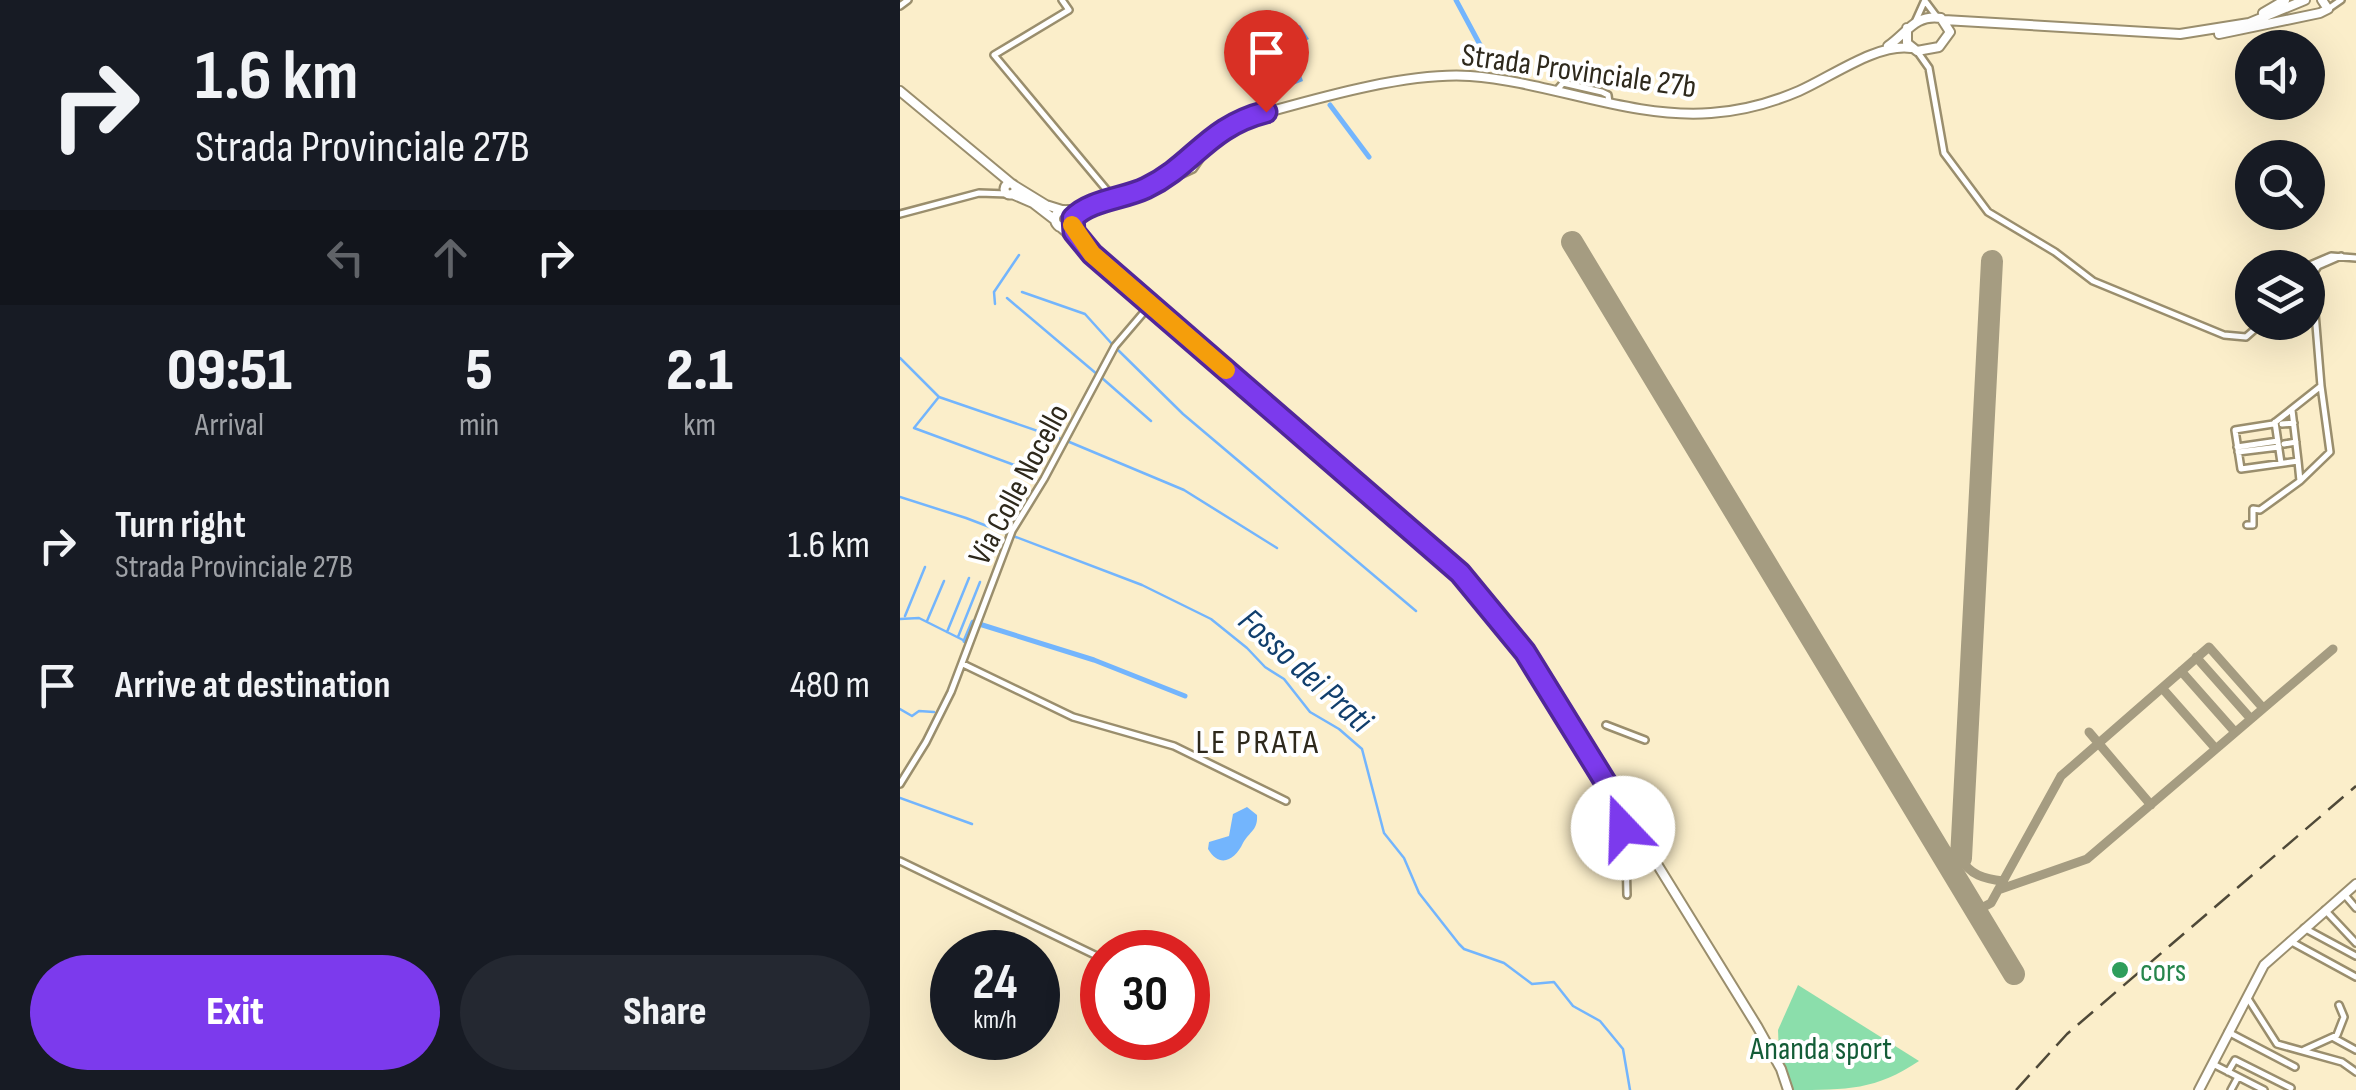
<!DOCTYPE html>
<style>
body{margin:0;font-family:"Sofia Sans Condensed",sans-serif;background:#242831;color:#f1f3f6;height:100vh;display:flex;flex-direction:column;font-size:38px;white-space:nowrap}
*{box-sizing:border-box;margin:0}
p{font-size:32px;color:#9ea1a6}
.icon{flex:none;width:55px;height:55px;fill:none;stroke:currentColor;stroke-width:2;stroke-linecap:round;stroke-linejoin:round}
.map{position:relative;flex:1;overflow:hidden}
.sheet{display:flex;flex-direction:column;background:#171b24;width:900px}
.sheet>*{flex:none}
.hud{background:#171b24;color:#f1f3f6;overflow:hidden}
.fabs{position:absolute;left:1335px;top:30px;display:grid;gap:20px}
.fabs a{display:grid;place-items:center;width:90px;height:90px;border-radius:50%;background:#171b24;box-shadow:0 10px 40px #0002;font-size:50px}
.speed{position:absolute;left:30px;top:930px;display:flex;gap:20px;font-size:50px;font-weight:700;text-align:center}
.speed>*{display:grid;place-content:center;width:130px;height:130px;border-radius:50%;background:#171b24;box-shadow:0 10px 40px #0002;line-height:1}
.speed small{font-size:25px;font-weight:400}
.speed .limit{border:15px solid #d22;background:#fff;color:#111}
.pin{position:absolute;display:grid;place-items:center;width:85px;height:85px;color:#fff;margin:-102px -42px;border-radius:50% 50% 50% 0;rotate:-45deg;box-shadow:0 0 10px #0007}
.pin .icon{rotate:45deg}
.me{position:absolute;width:110px;margin:-55px;rotate:339deg;stroke-linejoin:round;filter:drop-shadow(0 0 8px #0008)}
.turn{display:flex;align-items:center;gap:35px;height:210px;padding:0 30px;font-size:45px}
.turn .icon{width:130px;height:130px;stroke-width:2.5}
.turn b{display:block;font-size:70px;line-height:85px}
.lanes{display:flex;align-items:center;height:95px;padding:0 30px;background:#0003;justify-content:center;gap:50px;direction:ltr}
.lanes .off{opacity:.35}
.eta{display:flex;justify-content:space-evenly;align-items:center;height:170px;text-align:center}
.eta b{font-size:60px;font-weight:800;line-height:70px}
.primary-button{display:flex;gap:20px;margin-top:auto;padding:20px 30px}
.primary-button a{flex:1;height:115px;border-radius:60px;background:#7c3aed;color:#fff;font-size:40px;font-weight:800;line-height:115px;text-align:center}
.primary-button a+a{background:#242831;color:#f1f3f6}
ul{padding:0;list-style:none}
li{display:flex;align-items:center;gap:30px;height:140px;padding:0 30px}
li div{flex:1}
li b{display:block;font-size:38px}
li em{font-style:normal}
main{display:flex;flex:1;min-height:0}
.map>svg:first-child{display:block}
.green{fill:#8bdeab}
.water{fill:#73b5fd}
.lines{fill:none;stroke-linecap:round;stroke-linejoin:round}
.stream{stroke:#73b5fd;stroke-width:2.5}
.canal{stroke:#73b5fd;stroke-width:5}
.taxiway{stroke:#a59c81;stroke-width:9}
.runway{stroke:#a59c81;stroke-width:22}
.minor-casing{stroke:#9a8e6d;stroke-width:10}
.major-casing{stroke:#9a8e6d;stroke-width:12}
.minor{stroke:#fff;stroke-width:5}
.major{stroke:#fff;stroke-width:8}
.rail{stroke:#4f4938;stroke-width:2.5;stroke-dasharray:20 10;stroke-linecap:butt}
.route-casing{stroke:#51269a;stroke-width:25}
.route{stroke:#7c3aed;stroke-width:18}
.slow{stroke:#f59e0b;stroke-width:18}
.leisure-dot{fill:#2e9e5b;stroke:#fff;stroke-width:4}
.labels{text-anchor:middle;stroke-width:8;stroke-linejoin:round;paint-order:stroke}
.street-label{font-size:32px;fill:#2e291c;stroke:#fff}
.leisure-label{font-size:32px;fill:#27864d;stroke:#fff;text-anchor:start}
.park-label{font-size:32px;fill:#135c37;stroke:#fff}
.water-label{font-size:35px;font-style:italic;fill:#113f6d;stroke:#fff}
.neighbourhood-label{font-size:35px;letter-spacing:2.5px;fill:#2e291c;stroke:#fff}
</style>
<main>
<section class="sheet">
<div class="hud">
<div class="turn"><svg class="icon" aria-label="right" viewBox="0 0 24 24"><path d="M7 20v-9h11M14 6l5 5-5 5"/></svg><div><b>1.6 km</b>Strada Provinciale 27B</div></div>
<div class="lanes"><svg class="icon off" aria-label="left" viewBox="0 0 24 24"><path d="M17 20v-9H6M10 6l-5 5 5 5"/></svg><svg class="icon off" aria-label="ahead" viewBox="0 0 24 24"><path d="M12 20V5M6 11l6-6 6 6"/></svg><svg class="icon" aria-label="right" viewBox="0 0 24 24"><path d="M7 20v-9h11M14 6l5 5-5 5"/></svg></div>
</div>
<div class="eta">
<div><b>09:51</b><p>Arrival</p></div>
<div><b>5</b><p>min</p></div>
<div><b>2.1</b><p>km</p></div>
</div>
<ul>
<li><svg class="icon" aria-label="right" viewBox="0 0 24 24"><path d="M7 20v-9h11M14 6l5 5-5 5"/></svg><div><b>Turn right</b><p>Strada Provinciale 27B</p></div><em>1.6 km</em></li>
<li><svg class="icon" aria-label="arrive" viewBox="0 0 24 24"><path d="M6 21V4h12l-3 4 3 4H6"/></svg><div><b>Arrive at destination</b></div><em>480 m</em></li>
</ul>
<div class="primary-button"><a>Exit</a><a>Share</a></div>
</section>
<div class="map">
<svg width="1456" height="1090" viewBox="0 0 1456 1090">
<rect width="100%" height="100%" fill="#fbeeca"/>
<path class="green" d="M898 985 1019 1061C976 1090 947 1090 892 1090L879 1055 878 1030Z"/>
<path class="water" d="M365 11 374 27 385 21 390 29 400 25 409 39 392 48 403 81 378 91 368 68 375 64 374 59 363 62 348 19Z
M347 807 357 815C358 830 350 831 343 843 335 860 320 869 308 849L309 842 329 836 333 814Z"/>
<g class="lines">
<path class="stream" d="M122 292 185 314 212 344
M107 298 198 375
M95 304 94 292 119 255
M216 348 283 414 516 611
M0 358 39 397 164 440
M202 378 251 421
M38 398 14 428 136 473
M167 441 284 490 377 548
M0 497 66 518 242 585 311 619 347 648 365 667 384 679 410 712 439 729 462 749 484 833 504 858 519 893 559 944 564 949 604 963 632 984 654 982 673 1006 700 1021 723 1049 730 1090
M5 616 25 567
M0 619 19 618 65 641
M27 621 44 581
M47 632 69 578
M58 637 80 582
M0 709 12 716 19 711 34 712
M0 798 72 824"/>
<path class="canal" d="M556 0 593 69
M430 105 469 157
M76 623 194 660 285 696
M65 641 73 622"/>
<path class="taxiway" d="M1296 657 1351 719
M1281 671 1335 732
M1262 688 1316 749
M1189 732 1251 805
M1061 858C1069 875 1085 879 1103 881
M1098 890 1187 859 1433 649
M1076 911 1091 903 1161 776 1309 647 1363 708"/>
<path class="runway" d="M672 242 1114 974
M1061 858 1092 261"/>
<g class="minor-casing">
<path id="minor" d="M162 0 169 10 94 55 215 200
M1025 1 1037 17
M0 6 8 0
M1428 9 1441 0
M1016 20 1025 0
M1017 51 1029 68 1044 153 1088 212 1155 252 1193 281 1324 335 1346 337 1363 322
M657 90 663 83 702 92 708 95 709 103
M250 189 293 169 311 143
M0 214 79 193 108 194
M1403 268 1431 256 1456 258
M1421 386 1430 452 1400 481 1398 461 1341 469 1335 430 1373 424 1421 386 1412 276 1418 266 1441 256
M1392 410 1398 461
M1375 422 1381 463
M1382 424 1394 423
M1384 444 1396 442
M1337 447 1378 441
M1338 452 1379 447
M1347 525H1353V509L1360 510 1400 481
M63 664 173 717 274 746 386 801
M706 725 745 740
M0 784 26 742 51 692 112 531 144 479 215 346 250 305
M725 814 727 895
M0 861 199 957
M1444 894 1456 908
M1425 910 1456 943
M1404 928 1456 956
M1390 941 1456 977
M1347 997 1377 1044 1442 1062 1456 1072
M1328 1032 1395 1067
M1434 1038 1456 1050
M1404 1050 1437 1035 1444 1017 1439 1005
M1313 1064 1364 1090
M1328 1072 1335 1060 1391 1088
M1331 1090 1338 1077"/>
</g>
<g class="major-casing">
<path id="major" d="M1363 13 1385 0
M1044 20 1280 34 1349 23 1405 0
M1319 34 1420 13 1428 9 1422 0
M988 46C1007 33 1015 14 1041 18L1050 32 1039 47 1017 51 1007 43V28
M0 91 112 184
M104.5 189a5.5 5.5 0 1 1 11 0a5.5 5.5 0 1 1-11 0Z
M115 186 146 205 162 210
M112 194 133 203 155 220
M167 210C202 211 246 192 273 171 303 148 323 124 361 114 422 97 508 72 570 76 651 82 729 119 811 113 841 111 871 103 899 91 931 77 977 43 1011 48
M155 219a9 9 0 1 1 18 0a9 9 0 1 1-18 0Z
M158 225 494 513 577 591 636 668 857 1026 881 1069 888 1090
M1299 1090 1364 965 1456 884"/>
</g>
<use href="#minor" class="minor"/>
<use href="#major" class="major"/>
<path class="rail" d="M1116 1090 1167 1034 1456 786"/>
</g>
<g class="lines">
<g class="route-casing">
<path id="route" d="M366 112C307 127 294 165 246 188 223 199 190 200 173 218L174 232 192 254 560 573 625 652 722 809 723 828"/>
</g>
<use href="#route" class="route"/>
<path class="slow" d="M172 225 192 254 326 370"/>
</g>
<circle class="leisure-dot" cx="1220" cy="970" r="10"/>
<g class="labels">
<g class="street-label">
<text transform="translate(679 70) rotate(8)" y="11">Strada Provinciale 27b</text>
<text transform="translate(118 484) rotate(-62)" y="11">Via Colle Nocello</text>
</g>
<g class="leisure-label">
<text x="1240" y="981">cors</text>
</g>
<g class="park-label">
<text x="921" y="1059">Ananda sport</text>
</g>
<g class="water-label">
<text transform="translate(406 670) rotate(42)" y="12">Fosso dei Prati</text>
</g>
<g class="neighbourhood-label">
<text x="358" y="753">LE PRATA</text>
</g>
</g>
</svg>
<div class="fabs">
<a><svg class="icon" aria-label="sound" viewBox="0 0 24 24"><path d="M4 9h4l5-4v14l-5-4H4zM17 9q2 3 0 6"/></svg></a>
<a><svg class="icon" aria-label="search" viewBox="0 0 24 24"><circle cx="10" cy="10" r="6"/><path d="M15 15l6 6"/></svg></a>
<a><svg class="icon" aria-label="layers" viewBox="0 0 24 24"><path d="M12 4l9 5-9 5-9-5zM3 14l9 5 9-5"/></svg></a>
</div>
<div class="speed"><div>24<small>km/h</small></div><div class="limit">30</div></div>
<div class="pin" style="left:366px;top:112px;background:#d93025"><svg class="icon" aria-label="arrive" viewBox="0 0 24 24"><path d="M6 21V4h12l-3 4 3 4H6"/></svg></div>
<svg class="me" style="left:723px;top:828px" viewBox="-20 -20 40 40"><circle r="19" fill="#fff"/><path d="M0-13L10 11 0 6-10 11z" fill="#7c3aed"/></svg>
</div>
</main>
